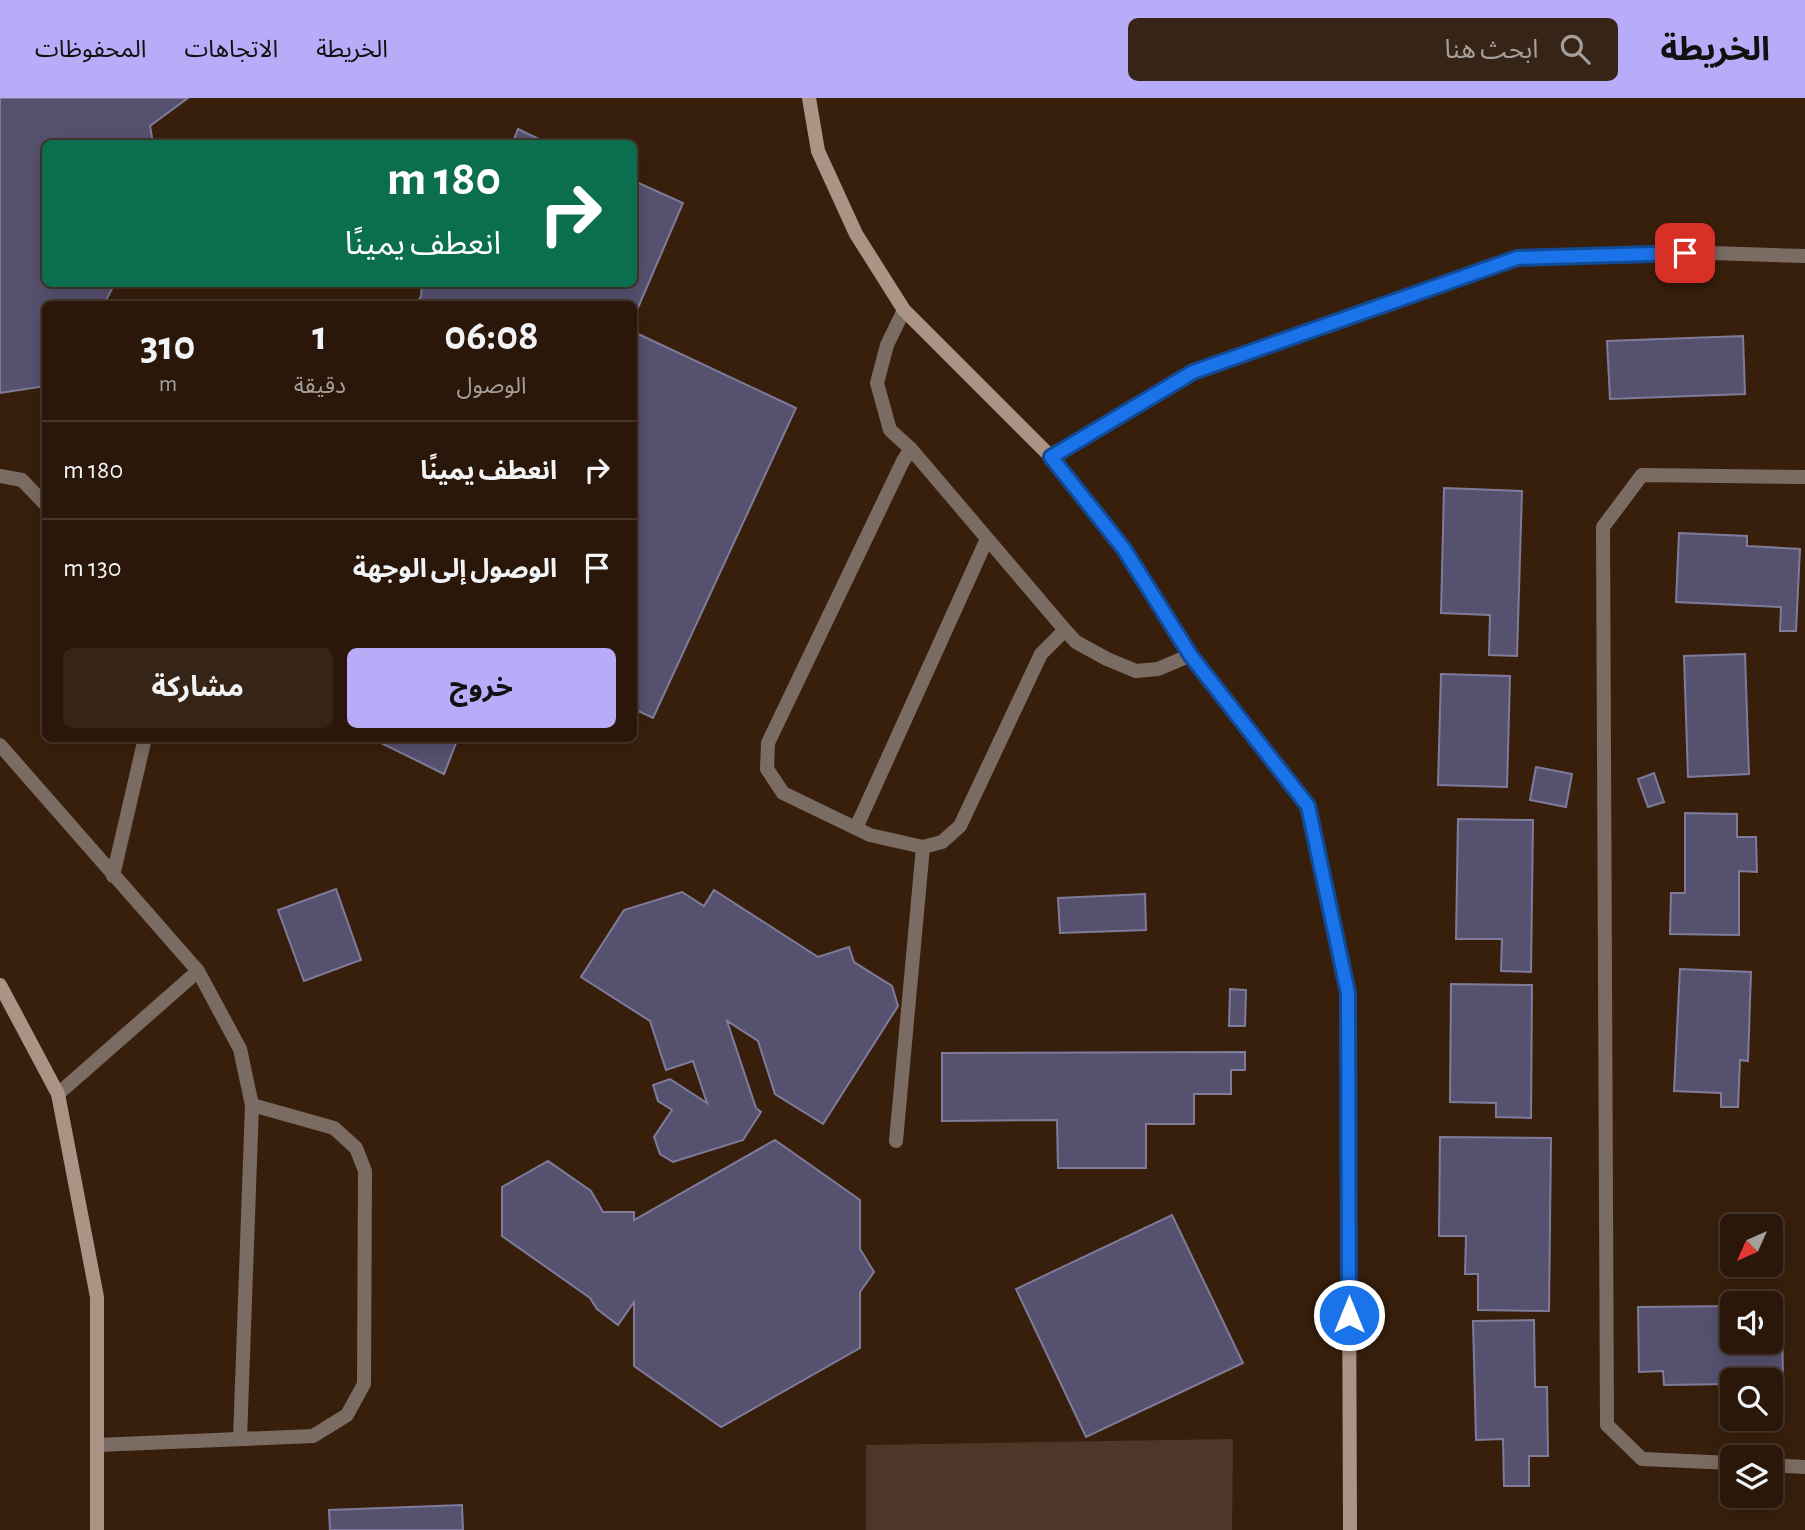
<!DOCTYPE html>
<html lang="ar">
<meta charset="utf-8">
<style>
body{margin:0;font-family:"Alegreya Sans","Noto Sans Arabic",sans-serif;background:#362417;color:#f1f3f6;direction:rtl;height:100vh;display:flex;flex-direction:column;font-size:26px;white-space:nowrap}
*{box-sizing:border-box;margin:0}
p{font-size:23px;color:#a59f9c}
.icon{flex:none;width:38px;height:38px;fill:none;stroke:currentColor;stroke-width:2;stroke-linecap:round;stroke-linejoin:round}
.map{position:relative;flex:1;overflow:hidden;direction:ltr}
.details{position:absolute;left:42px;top:203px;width:595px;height:441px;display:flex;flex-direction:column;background:#2a1709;border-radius:10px;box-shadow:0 4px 18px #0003,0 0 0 2px #46362a;direction:rtl}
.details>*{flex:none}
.top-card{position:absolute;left:42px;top:42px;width:595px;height:147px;border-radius:10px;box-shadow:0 4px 18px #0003,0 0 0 2px #46362a;direction:rtl;background:#0b6e4f;color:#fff;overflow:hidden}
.needle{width:46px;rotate:225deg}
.tools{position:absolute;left:1720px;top:1116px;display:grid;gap:14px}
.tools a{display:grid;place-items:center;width:63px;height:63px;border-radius:10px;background:#2a1709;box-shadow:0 4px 18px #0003,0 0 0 2px #46362a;font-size:35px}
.pin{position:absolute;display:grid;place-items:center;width:60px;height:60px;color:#fff;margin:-30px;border-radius:14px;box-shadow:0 4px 10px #0006}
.me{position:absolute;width:77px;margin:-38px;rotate:0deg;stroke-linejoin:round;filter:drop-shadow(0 0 5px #0008)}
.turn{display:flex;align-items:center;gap:24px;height:147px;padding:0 21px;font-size:32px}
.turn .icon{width:91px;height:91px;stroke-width:2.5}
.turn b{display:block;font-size:49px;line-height:60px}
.eta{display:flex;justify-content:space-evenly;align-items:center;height:119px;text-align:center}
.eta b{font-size:42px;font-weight:700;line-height:49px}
.action{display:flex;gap:14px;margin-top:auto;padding:14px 21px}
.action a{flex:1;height:80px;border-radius:10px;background:#b8abf7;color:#111;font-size:28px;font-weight:700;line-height:80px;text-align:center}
.action a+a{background:#362417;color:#f1f3f6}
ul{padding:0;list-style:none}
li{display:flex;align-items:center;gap:21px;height:98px;padding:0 21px;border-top:2px solid #46362a}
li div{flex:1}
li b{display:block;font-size:26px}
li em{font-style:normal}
header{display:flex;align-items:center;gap:42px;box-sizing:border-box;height:98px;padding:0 35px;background:#b8abf7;color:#111}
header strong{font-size:33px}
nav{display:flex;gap:38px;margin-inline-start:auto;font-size:24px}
.search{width:490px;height:63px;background:#362417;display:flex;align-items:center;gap:18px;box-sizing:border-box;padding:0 24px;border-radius:10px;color:#a59f9c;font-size:26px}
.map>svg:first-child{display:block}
.green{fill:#4d3728}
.building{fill:#55516f;stroke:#7f7b9b;stroke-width:2}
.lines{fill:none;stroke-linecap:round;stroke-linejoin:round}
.lane{stroke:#7b6c63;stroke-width:14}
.street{stroke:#7b6c63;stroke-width:14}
.secondary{stroke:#ab9485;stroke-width:14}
.route-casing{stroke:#114b97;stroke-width:18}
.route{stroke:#1a73e8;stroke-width:12}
</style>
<header>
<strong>الخريطة</strong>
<div class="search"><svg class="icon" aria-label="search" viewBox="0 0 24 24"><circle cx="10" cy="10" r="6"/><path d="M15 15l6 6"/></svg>ابحث هنا</div>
<nav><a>الخريطة</a><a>الاتجاهات</a><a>المحفوظات</a></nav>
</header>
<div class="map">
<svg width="1805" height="1432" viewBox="0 0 1805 1432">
<rect width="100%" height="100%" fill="#381f0c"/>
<path class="green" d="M1233 1341 1232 1432H866V1347Z"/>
<path class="building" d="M0 0H188L150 28 153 46H147L145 43 142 46H46V186L114 187 104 206H46V288L0 295Z
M518 31 549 46H512Z
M634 83 683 105 634 219V206H417L421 198 422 186H634Z
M634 234 796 310 653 620 634 611Z
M1743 238 1745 296 1610 301 1607 243Z
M1444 390 1522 393 1517 558 1489 557 1490 517 1441 515Z
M1679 435 1747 438V448L1800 451 1796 533H1780L1781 509 1676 504Z
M1745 556 1749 676 1688 679 1684 558Z
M1441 576 1510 578 1507 689 1438 687Z
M371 640H458L444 676Z
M1536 669 1572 676 1566 709 1530 702Z
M1654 675 1664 704 1648 709 1638 681Z
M1685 715 1737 716V739H1756L1757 774 1739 773V837L1670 836 1671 795H1685Z
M1458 721 1533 722 1531 874 1501 873 1502 841H1456Z
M336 791 361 862 304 883 278 812Z
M714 792 818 859 849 849 854 864 892 888 898 908 823 1026 775 996 758 943 727 923 756 1010 761 1014 743 1042 673 1064 660 1056 654 1039 672 1012 658 1003 653 987 670 981 707 1005 693 963 666 972 650 923 581 879 624 812 682 794 704 808Z
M1145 796 1146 832 1060 835 1058 800Z
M1680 871 1751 874 1748 963 1740 962 1738 1009H1721V995L1674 993Z
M1451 886 1532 887 1531 1020 1496 1019V1005L1450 1004Z
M1230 891 1246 892 1245 928H1229Z
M1245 954V972H1231V996H1194V1026H1146V1070H1058L1057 1022 942 1023V955Z
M1440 1039 1551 1040 1549 1213 1478 1212V1176H1465L1466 1138H1439Z
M775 1042 860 1102V1151L874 1174 860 1194V1250L721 1329 634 1268V1204L618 1227 597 1211 590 1200 502 1138V1089L548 1063 591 1093 603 1114H634V1122Z
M1172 1117 1243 1265 1086 1339 1016 1191Z
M1771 1207H1782L1783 1285 1771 1286V1283H1732V1286L1664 1287 1663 1273 1639 1274 1638 1209 1732 1208V1244H1771Z
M1534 1222 1535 1289H1547L1548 1358H1529V1388H1504L1503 1341 1476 1342 1473 1223Z
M462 1407 463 1432H330L329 1412Z"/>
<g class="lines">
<path class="lane" d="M904 212 887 247 877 285 890 332 911 351 903 363 768 645 767 671 783 695 870 737 923 749 942 744 960 728 1041 556 1065 532 1076 544 1107 561 1136 573 1158 571 1191 557
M911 351 1065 532
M0 378 22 382 46 407
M0 647 198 873 58 996
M856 730 987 441
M113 778 145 640
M198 873 240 951 252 1007 240 1341
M896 1043 923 749
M97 1347 313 1338 347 1317 364 1286 365 1073 356 1050 334 1030 252 1007"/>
<path class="street" d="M1051 359 1193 274 1517 160 1712 155 1805 158
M1732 1365 1642 1361 1607 1327 1603 429 1642 377 1805 379
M1771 1367 1805 1369"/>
<path class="secondary" d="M809 0 818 53 856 136 904 212 1051 359 1124 451 1191 557 1308 708 1348 895 1350 1432
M0 887 58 996 97 1199V1432"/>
</g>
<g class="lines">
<g class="route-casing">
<path id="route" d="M1349 1217 1348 895 1308 708 1191 558 1124 451 1051 359 1193 274 1517 160 1685 155"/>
</g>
<use href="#route" class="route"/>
</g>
</svg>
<div class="tools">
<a><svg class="needle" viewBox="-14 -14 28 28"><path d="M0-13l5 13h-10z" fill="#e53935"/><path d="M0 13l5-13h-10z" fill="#a59f9c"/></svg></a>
<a><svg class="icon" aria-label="sound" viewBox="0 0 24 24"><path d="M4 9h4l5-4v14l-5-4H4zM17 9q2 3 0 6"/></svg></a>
<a><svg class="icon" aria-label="search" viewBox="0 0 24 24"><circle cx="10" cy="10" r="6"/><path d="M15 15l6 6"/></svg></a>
<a><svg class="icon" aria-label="layers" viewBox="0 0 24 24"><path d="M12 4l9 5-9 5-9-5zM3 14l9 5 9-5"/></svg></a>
</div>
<div class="pin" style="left:1685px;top:155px;background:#d93025"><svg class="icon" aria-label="arrive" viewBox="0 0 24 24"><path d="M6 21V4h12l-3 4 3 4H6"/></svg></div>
<svg class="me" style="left:1349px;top:1217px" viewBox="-20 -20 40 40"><circle r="17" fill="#1a73e8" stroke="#fff" stroke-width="3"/><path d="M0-11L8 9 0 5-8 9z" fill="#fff"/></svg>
<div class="top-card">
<div class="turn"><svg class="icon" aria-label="right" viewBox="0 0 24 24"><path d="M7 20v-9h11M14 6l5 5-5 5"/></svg><div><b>180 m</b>انعطف يمينًا</div></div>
</div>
<section class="details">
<div class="eta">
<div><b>06:08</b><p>الوصول</p></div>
<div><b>1</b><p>دقيقة</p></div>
<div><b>310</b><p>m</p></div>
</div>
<ul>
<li><svg class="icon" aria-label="right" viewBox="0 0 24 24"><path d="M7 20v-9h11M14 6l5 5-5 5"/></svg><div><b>انعطف يمينًا</b></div><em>180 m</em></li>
<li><svg class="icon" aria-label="arrive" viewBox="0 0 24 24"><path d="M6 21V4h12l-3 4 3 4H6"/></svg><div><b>الوصول إلى الوجهة</b></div><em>130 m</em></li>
</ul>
<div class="action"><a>خروج</a><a>مشاركة</a></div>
</section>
</div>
